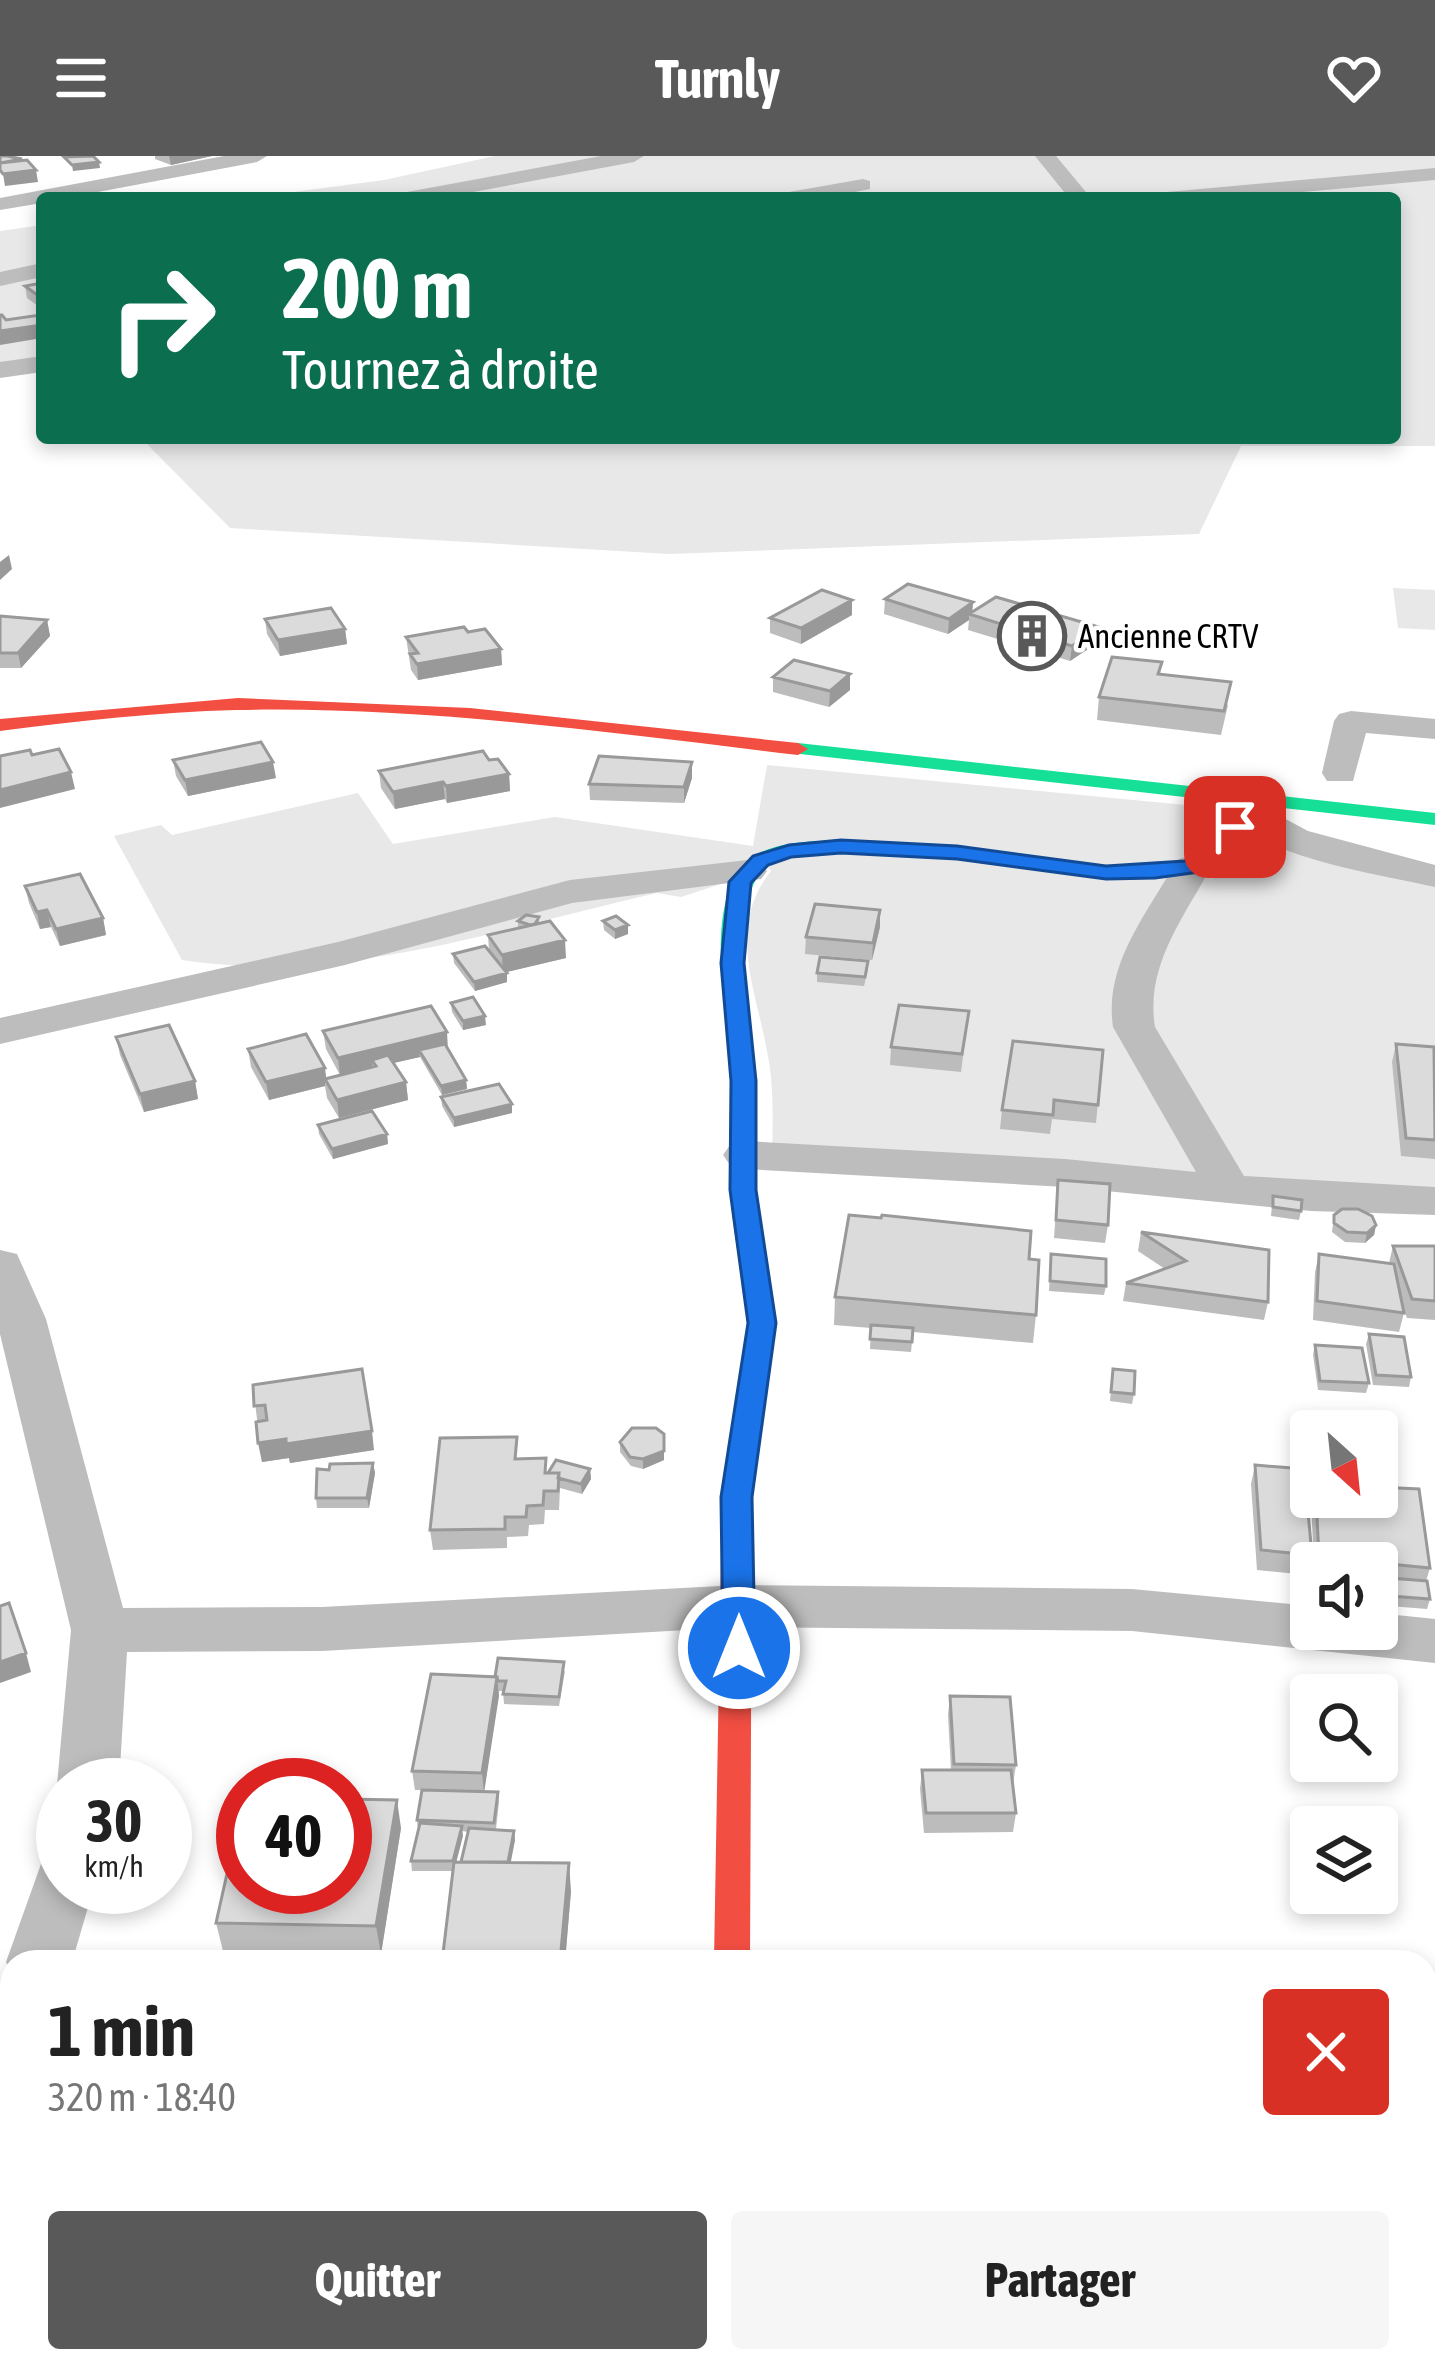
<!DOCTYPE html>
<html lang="fr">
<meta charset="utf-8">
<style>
body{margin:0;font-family:"Asap Condensed",sans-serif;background:#f6f6f6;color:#222;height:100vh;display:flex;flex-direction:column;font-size:45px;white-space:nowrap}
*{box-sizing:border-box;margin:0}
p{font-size:39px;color:#767676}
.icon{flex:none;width:66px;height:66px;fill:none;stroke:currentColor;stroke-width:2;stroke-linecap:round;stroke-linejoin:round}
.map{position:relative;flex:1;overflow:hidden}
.side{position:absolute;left:0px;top:1794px;width:1437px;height:423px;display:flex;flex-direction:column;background:#fff;border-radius:36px 36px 0 0;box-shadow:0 6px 18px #0003}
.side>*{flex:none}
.top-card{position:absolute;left:36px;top:36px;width:1365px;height:252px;border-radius:12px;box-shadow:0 6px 18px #0003;background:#0b6e4f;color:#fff;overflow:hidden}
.needle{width:78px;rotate:153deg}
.fabs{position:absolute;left:1290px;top:1254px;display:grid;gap:24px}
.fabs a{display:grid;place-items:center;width:108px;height:108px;border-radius:12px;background:#fff;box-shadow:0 6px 18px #0003;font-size:60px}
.speed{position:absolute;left:36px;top:1602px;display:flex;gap:24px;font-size:60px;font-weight:700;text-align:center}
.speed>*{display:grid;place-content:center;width:156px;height:156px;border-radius:50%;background:#fff;box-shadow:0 6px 18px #0003;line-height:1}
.speed small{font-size:30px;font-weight:400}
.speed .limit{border:18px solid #d22;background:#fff;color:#111}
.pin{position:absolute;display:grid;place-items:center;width:102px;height:102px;color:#fff;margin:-51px;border-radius:24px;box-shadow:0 6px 18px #0006}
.me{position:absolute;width:132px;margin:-66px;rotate:0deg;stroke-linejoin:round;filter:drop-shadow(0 0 9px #0008)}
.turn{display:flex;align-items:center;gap:42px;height:252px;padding:0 48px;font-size:54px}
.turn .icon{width:156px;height:156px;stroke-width:2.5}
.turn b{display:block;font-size:84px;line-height:102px}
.round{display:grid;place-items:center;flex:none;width:126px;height:126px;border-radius:12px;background:#f6f6f6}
.summary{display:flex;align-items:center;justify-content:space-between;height:204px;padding:0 48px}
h1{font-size:72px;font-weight:700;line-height:90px}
.cta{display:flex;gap:24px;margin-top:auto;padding:24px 48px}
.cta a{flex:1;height:138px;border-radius:12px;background:#595959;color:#fff;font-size:48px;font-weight:700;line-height:138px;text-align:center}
.cta a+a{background:#f6f6f6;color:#222}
header{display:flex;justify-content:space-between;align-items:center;height:156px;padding:0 48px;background:#595959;color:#fff;font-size:54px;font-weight:700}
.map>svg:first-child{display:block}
.green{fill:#e8e8e8}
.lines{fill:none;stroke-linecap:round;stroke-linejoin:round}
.street{fill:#bdbdbd;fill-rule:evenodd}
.fast{fill:#16e098;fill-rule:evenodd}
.slow{fill:#ffcf43;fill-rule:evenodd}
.jam{fill:#f24e42;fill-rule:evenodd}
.wall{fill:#bcbcbc;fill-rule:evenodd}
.shaded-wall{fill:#999}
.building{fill:#dbdbdb;stroke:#999;stroke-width:3}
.route{fill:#1a73e8;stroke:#114b97;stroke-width:3}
.labels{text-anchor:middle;stroke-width:9;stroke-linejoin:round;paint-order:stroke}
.far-poi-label{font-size:33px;fill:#000;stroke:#fff;text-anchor:start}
</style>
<header><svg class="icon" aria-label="menu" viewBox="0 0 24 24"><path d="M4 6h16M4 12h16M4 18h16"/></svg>Turnly<svg class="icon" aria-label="heart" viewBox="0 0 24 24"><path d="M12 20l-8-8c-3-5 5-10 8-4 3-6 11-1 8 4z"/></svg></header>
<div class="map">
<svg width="1435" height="2216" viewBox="0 0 1435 2216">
<rect width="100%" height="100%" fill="#fff"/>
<path class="green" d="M495 0H1435V290H1241L1199 378 669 398 230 372 141 282H1395V42H248L384 24Z
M42 69V207L0 213V75Z
M1393 432 1435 434V474L1398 472Z
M767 609 1269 657 1293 670 1260 672 1216 696 1219 710 1209 726C1236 697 1242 676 1289 673L1435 721V1054L1065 1017 772 999C773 965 774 928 767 895 756 833 726 771 771 715L769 712 681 741 657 737C502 772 342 829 182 804L114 680 161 669 172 679 358 637 393 688 555 661 753 690Z"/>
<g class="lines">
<path class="street" d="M224 0H267L257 6 66 42H42V47L0 54V42Z
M601 0H644L634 6 441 42H396L407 36Z
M1035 0H1056L1091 42H1069Z
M1435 12V24L1238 42H1156L1167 36Z
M863 23 870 25V33L825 42H778L789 36Z
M42 107V121L0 130V116Z
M42 200V216L0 222V206Z
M1351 555 1435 563V583L1366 577 1353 625H1327L1322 617 1334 565 1339 558Z
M1225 631 1308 675 1435 709V731C1369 716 1248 700 1207 642L1212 634Z
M1192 700 1205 703 1211 711C1183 763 1145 810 1155 871L1244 1020 1435 1031V1059L1311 1055 1065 1031 746 1013 730 1009 723 999 730 989 746 985 1065 1003 1196 1016 1113 871C1104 810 1144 762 1173 711L1179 703Z
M748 704 761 707 767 715 761 723 572 747 345 809 0 888V862L338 786 570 724Z
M0 1094 17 1098 46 1163 123 1452 322 1451 739 1429 1132 1433 1311 1450V1473H1377V1457L1435 1463V1507L1132 1475 739 1471 322 1495 127 1496 119 1629H63V1640L57 1629 71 1474 0 1178Z
M63 1700V1731H94L72 1806H12V1818L6 1806 41 1708Z
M12 1868V1966L0 1971V1873Z
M1425 2120 1435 2122V2196L1425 2194Z
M689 2205H765V2216H689Z"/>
<path class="fast" d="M798 587 1435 657V669L791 597 788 593Z
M838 684 996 696 999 701 988 707C942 702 806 683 769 708 724 739 753 876 756 923 759 960 754 997 756 1034 758 1067 766 1101 771 1134L757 1143 743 1134C739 1101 732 1068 730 1034 728 998 734 961 732 924 729 868 705 766 738 716 759 685 804 686 838 684Z"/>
<path class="slow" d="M1245 656 1252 658V666L1200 716 1192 717 1106 722 988 707 977 701 988 695 1106 710 1186 705Z"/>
<path class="jam" d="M238 542 470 552 798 587 808 593 798 599C612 577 424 550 236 554 157 556 78 565 0 575V563Z
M757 1125 771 1134 776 1167 752 1341 750 1806H714L722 1341 748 1167 743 1134Z"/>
</g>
<path class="wall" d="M155 0H212L171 9 155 3Z
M42 127V153L27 142 25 130Z
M885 443 973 446 972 456 1097 487 1070 505 968 474 969 464 948 478 884 458Z
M852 444V459L801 488 770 477V462Z
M0 460 47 464 50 480 21 512H0Z
M265 463 345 473 347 488 280 500 267 478Z
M468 476 501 493 502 509 418 524 411 514 406 481Z
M1162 506 1160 518 1228 549 1221 579 1097 564 1099 541Z
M773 521 850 534 829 551 773 536Z
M173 604 276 622 188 640 176 620Z
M489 604 509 618 510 635 447 647 445 643 395 653 381 632 379 615 419 608Z
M692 622 684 647 590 644 589 628Z
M25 730 103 762 106 779 60 790 51 771 40 773 29 747Z
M539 761V767L566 802 506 816 507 826 475 835 454 807 453 798 489 795 488 779 518 772V765Z
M603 765 628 769V778L615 783 604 774Z
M880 771 872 804 805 798 806 781Z
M868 814 864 830 817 826V817Z
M451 847 486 869 463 874 452 856Z
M969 855 961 916 890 909 891 891Z
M323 875 448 894 466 924 467 933 442 939 420 901 393 907 406 926 408 944 339 962 327 942 325 930 269 944 251 911 248 893 327 923 340 919 326 893Z
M116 881 195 925 198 943 144 956 120 899Z
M1396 888 1435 897V1003L1401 1000 1392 906Z
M1103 894 1096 967 1052 963 1050 978 1000 973 1002 954Z
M441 941 512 957 454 971 442 950Z
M318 969 387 978 388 988 333 1003 319 978Z
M1058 1024 1108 1069 1105 1087 1054 1082Z
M1273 1040 1301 1055 1299 1064 1271 1060Z
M1334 1059 1376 1069 1374 1079 1365 1087 1345 1086 1332 1076Z
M881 1062 1029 1103 1036 1159 1033 1187 913 1176 911 1196 870 1193 871 1172 834 1169 835 1141Z
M1141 1076 1268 1146 1264 1164 1123 1145 1126 1127 1165 1113 1138 1095Z
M1393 1090H1435V1164L1407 1162 1401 1146 1404 1157 1399 1176 1313 1164 1315 1116 1319 1098 1389 1107Z
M1051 1098 1106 1130 1104 1139 1049 1135Z
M1369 1178 1411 1221 1409 1231 1373 1229 1366 1188Z
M1315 1189 1369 1227 1366 1237 1318 1234 1313 1199Z
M1113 1213 1134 1238 1132 1248 1110 1245Z
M253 1229 374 1294 290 1307 289 1302 262 1306Z
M620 1286 664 1304 643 1313 631 1310 620 1296Z
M518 1303 547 1317 590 1313 591 1323 582 1338 560 1332 559 1354H545L544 1368 529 1369 528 1380 507 1381V1392L433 1394 430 1374Z
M373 1307 375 1317 369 1352H317L316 1342 329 1314Z
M1255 1309 1312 1399 1307 1419 1257 1414 1251 1328Z
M1312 1341H1377L1430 1412 1426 1425 1430 1443 1427 1453 1377 1449V1407H1314L1311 1348Z
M565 1515 559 1550 504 1548 503 1535H499L484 1636H498L499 1646 496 1673 514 1675 515 1684 510 1706 571 1735 565 1806H442L453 1715H412L411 1705 418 1674 417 1664 422 1634H415L412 1615 495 1520ZM462 1675 468 1676 461 1706H456Z
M950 1540 1016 1609 1013 1628 1016 1657 1013 1676 924 1677 920 1633 922 1614H951L948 1559Z
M401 1672 381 1798 223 1795 216 1767Z
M274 2205H324L323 2211Z"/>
<path class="shaded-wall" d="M169 0H212L171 9Z
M99 6 100 12 73 15 72 9Z
M36 14 38 26 5 30 3 18Z
M42 169V182L0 189V175Z
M9 399 12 413 0 424V406Z
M852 444V459L801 488V472Z
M973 446 972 459 969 458V464L948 478 949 463Z
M47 464 50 480 21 512 18 497Z
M1099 471 1097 487 1070 505 1072 490Z
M345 473 347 488 280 500 278 484Z
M501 493 502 509 418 524 417 508Z
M850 518V534L829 551 830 535Z
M273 606 276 622 188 640 185 624Z
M692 606V622L684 647V631Z
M71 616 75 633 0 652V634Z
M509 618 510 635 447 647 446 630Z
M443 626 445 643 395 653 393 636Z
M47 754 51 771 40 773 37 756Z
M880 754V771L872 804 873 787Z
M103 762 106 779 60 790 56 773Z
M628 769V778L615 783V774Z
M565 784 566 802 503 817 502 799Z
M507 817V826L475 835 474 826Z
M485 860 486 869 463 874V865Z
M447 876 448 894H419L420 901 376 911 372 904 373 912 340 920 338 902Z
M325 912 327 928 325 923V930L269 944 266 926Z
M466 924 467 933 442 939 441 930Z
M195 925 198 943 144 956 140 938Z
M406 926 408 944 339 962 337 944Z
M512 948V957L454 971V962Z
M387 978 388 988 333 1003 332 993Z
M1376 1069 1374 1079 1365 1087 1367 1077Z
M372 1275 374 1294 290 1307 289 1302 262 1306 258 1287Z
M664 1278V1304L643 1313V1303Z
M373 1307 375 1317 369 1352 367 1342Z
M590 1313 591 1323 582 1338 581 1328Z
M26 1497 31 1516 0 1527V1506Z
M497 1521 499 1540 484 1637 482 1617Z
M397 1644 401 1672 381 1798 376 1770Z
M462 1670 463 1680 454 1715 453 1705Z
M514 1675 515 1684 508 1721 507 1711Z
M569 1707 571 1735 565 1806H560Z
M37 2205 43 2206 40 2216H33Z
M414 2205H419L418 2216H412Z"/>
<path class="building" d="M0 0H7L22 3 0 7Z
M93 0 99 6 72 9 64 1Z
M27 4 36 14 3 18 0 14V7Z
M42 127V140L40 141 25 130Z
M0 159H2L6 164 40 159 42 161V169L0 175Z
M908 428 973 446 949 463 885 443Z
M822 434 852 444 801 472 770 462Z
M996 441 1099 471 1072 490 969 458Z
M331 452 345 473 278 484 265 463Z
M0 460 47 464 18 497H0Z
M464 471 468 476 485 473 501 493 417 508 410 498 418 497 406 481Z
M1112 501 1162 506 1158 518 1231 526 1224 555 1099 541Z
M794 504 850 518 830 535 773 521Z
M261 586 273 606 185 624 173 604Z
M59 593 71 616 0 634V600L30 594 32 599Z
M483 595 489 604 498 603 509 618 446 630 443 626 393 636 379 615Z
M599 600 692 606 684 631 589 628Z
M80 718 103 762 56 773 47 754 37 756 25 730Z
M815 748 880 754 873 787 806 781Z
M526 759 539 761 535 768 530 769 518 765Z
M616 760 628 769 615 774 603 765Z
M550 765 565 784 502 799 488 779Z
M485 790 507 817 474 826 453 798Z
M820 801 868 805 865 821 817 817Z
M473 841 485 860 463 865 451 847Z
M899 849 969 855 962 898 891 891Z
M431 850 447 876 338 902 323 875Z
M169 869 195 925 140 938 116 881Z
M306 878 325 912 266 926 248 893Z
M1013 885 1103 894 1098 949 1054 944 1053 959 1002 954Z
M445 888 466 924 441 930 419 894Z
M1396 888 1434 891 1435 984 1406 982Z
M388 899 406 926 337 944 325 923 376 910 372 904Z
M499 928 512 948 454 962 441 941Z
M372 955 387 978 332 993 318 969Z
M1058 1024 1110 1028 1108 1069 1056 1064Z
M1273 1040 1302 1044 1301 1055 1273 1051Z
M1342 1053H1358L1372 1060 1376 1069 1367 1077 1347 1076 1334 1067V1059Z
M849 1059 881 1062 882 1059 1031 1075 1029 1103 1039 1104 1036 1159 835 1141Z
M1141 1076 1269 1094 1268 1146 1126 1127 1186 1105Z
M1393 1090H1435V1145L1412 1143Z
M1051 1098 1106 1103V1130L1050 1125Z
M1319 1098 1394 1108 1404 1157 1317 1145Z
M871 1169 913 1172 912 1186 870 1183Z
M1369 1178 1404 1181 1411 1221 1376 1219Z
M1315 1189 1362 1192 1369 1227 1320 1225Z
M362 1213 372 1275 286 1288V1283L258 1287 256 1266 267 1264 265 1249 254 1250 253 1229Z
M1113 1213 1135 1215 1134 1238 1111 1236Z
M632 1272H656L664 1278V1295L643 1303 630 1301 620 1286Z
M517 1281 515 1303 546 1302 545 1317H559L558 1335H544L543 1349 527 1350 526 1361H505V1373L430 1374 440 1282Z
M556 1304 590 1313 581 1328 558 1322 559 1317H548Z
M373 1307 367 1342H316L317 1313 329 1314 330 1308Z
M1255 1309 1304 1313 1312 1399 1261 1394Z
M1377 1331 1419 1333 1430 1412 1319 1401 1316 1341H1377Z
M1377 1421 1427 1425 1430 1443 1377 1439Z
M9 1447 26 1497 0 1506V1450Z
M498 1502 564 1506 559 1541 503 1538 506 1525H498L497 1521H495Z
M431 1518 497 1521 482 1617 412 1615Z
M950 1540 1010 1541 1016 1609 954 1608Z
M922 1614H1011L1016 1657H926Z
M422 1634 498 1636 494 1667 417 1664Z
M345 1643 397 1644 376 1770 216 1767 243 1646V1731H345Z
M420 1667 462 1670 453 1705H411Z
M469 1672 514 1675 508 1706H461Z
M454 1706 569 1707 560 1806H442Z
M977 1797 1036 1802V1806H977Z
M1425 1947 1435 1951V1966L1429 1973 1425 1971Z
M0 2192 12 2194V2205H37L33 2216H0Z
M339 2205H414L412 2216H337Z
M1012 2210 1056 2216H1011Z"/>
<path class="route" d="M1235 664 1246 671 1243 675 1199 716 1155 722 1106 723 957 703 841 697 791 701 768 709 751 727 744 807 756 925V1034L776 1167 752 1341 755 1492 750 1501 739 1505 727 1501 723 1492 721 1341 748 1167 730 1034 731 925 721 807 729 726 753 700 789 689 841 684 957 690 1106 710 1185 705Z"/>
<defs>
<g id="building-ring" transform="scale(3.45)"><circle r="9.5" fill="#fff" stroke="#595959" stroke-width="1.5"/><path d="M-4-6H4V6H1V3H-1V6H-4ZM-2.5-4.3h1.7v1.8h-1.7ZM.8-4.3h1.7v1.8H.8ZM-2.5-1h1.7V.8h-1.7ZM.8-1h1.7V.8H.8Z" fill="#595959"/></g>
</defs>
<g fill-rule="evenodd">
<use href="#building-ring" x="1032" y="480"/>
</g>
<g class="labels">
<g class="far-poi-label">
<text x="1078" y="492">Ancienne CRTV</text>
</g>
</g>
</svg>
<div class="fabs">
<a><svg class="needle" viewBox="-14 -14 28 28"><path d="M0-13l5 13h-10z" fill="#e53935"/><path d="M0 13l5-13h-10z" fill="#767676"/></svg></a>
<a><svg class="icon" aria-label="sound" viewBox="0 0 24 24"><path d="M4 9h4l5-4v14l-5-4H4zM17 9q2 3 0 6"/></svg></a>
<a><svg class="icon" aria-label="search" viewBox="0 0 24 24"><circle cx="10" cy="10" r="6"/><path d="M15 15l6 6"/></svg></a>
<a><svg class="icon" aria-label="layers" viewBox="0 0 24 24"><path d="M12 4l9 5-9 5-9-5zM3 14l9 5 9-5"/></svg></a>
</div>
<div class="speed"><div>30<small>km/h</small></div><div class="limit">40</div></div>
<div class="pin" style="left:1235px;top:671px;background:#d93025"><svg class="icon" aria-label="arrive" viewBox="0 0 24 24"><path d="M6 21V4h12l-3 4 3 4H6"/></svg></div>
<svg class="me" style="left:739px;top:1492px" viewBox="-20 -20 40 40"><circle r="17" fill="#1a73e8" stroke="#fff" stroke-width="3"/><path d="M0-11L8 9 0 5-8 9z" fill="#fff"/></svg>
<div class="top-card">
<div class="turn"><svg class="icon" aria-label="right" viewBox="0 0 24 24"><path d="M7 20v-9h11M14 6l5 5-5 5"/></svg><div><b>200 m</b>Tournez à droite</div></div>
</div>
<section class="side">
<div class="summary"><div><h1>1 min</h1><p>320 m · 18:40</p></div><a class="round" style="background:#d93025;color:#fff"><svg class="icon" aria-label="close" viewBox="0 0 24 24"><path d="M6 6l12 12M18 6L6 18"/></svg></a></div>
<div class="cta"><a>Quitter</a><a>Partager</a></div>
</section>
</div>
